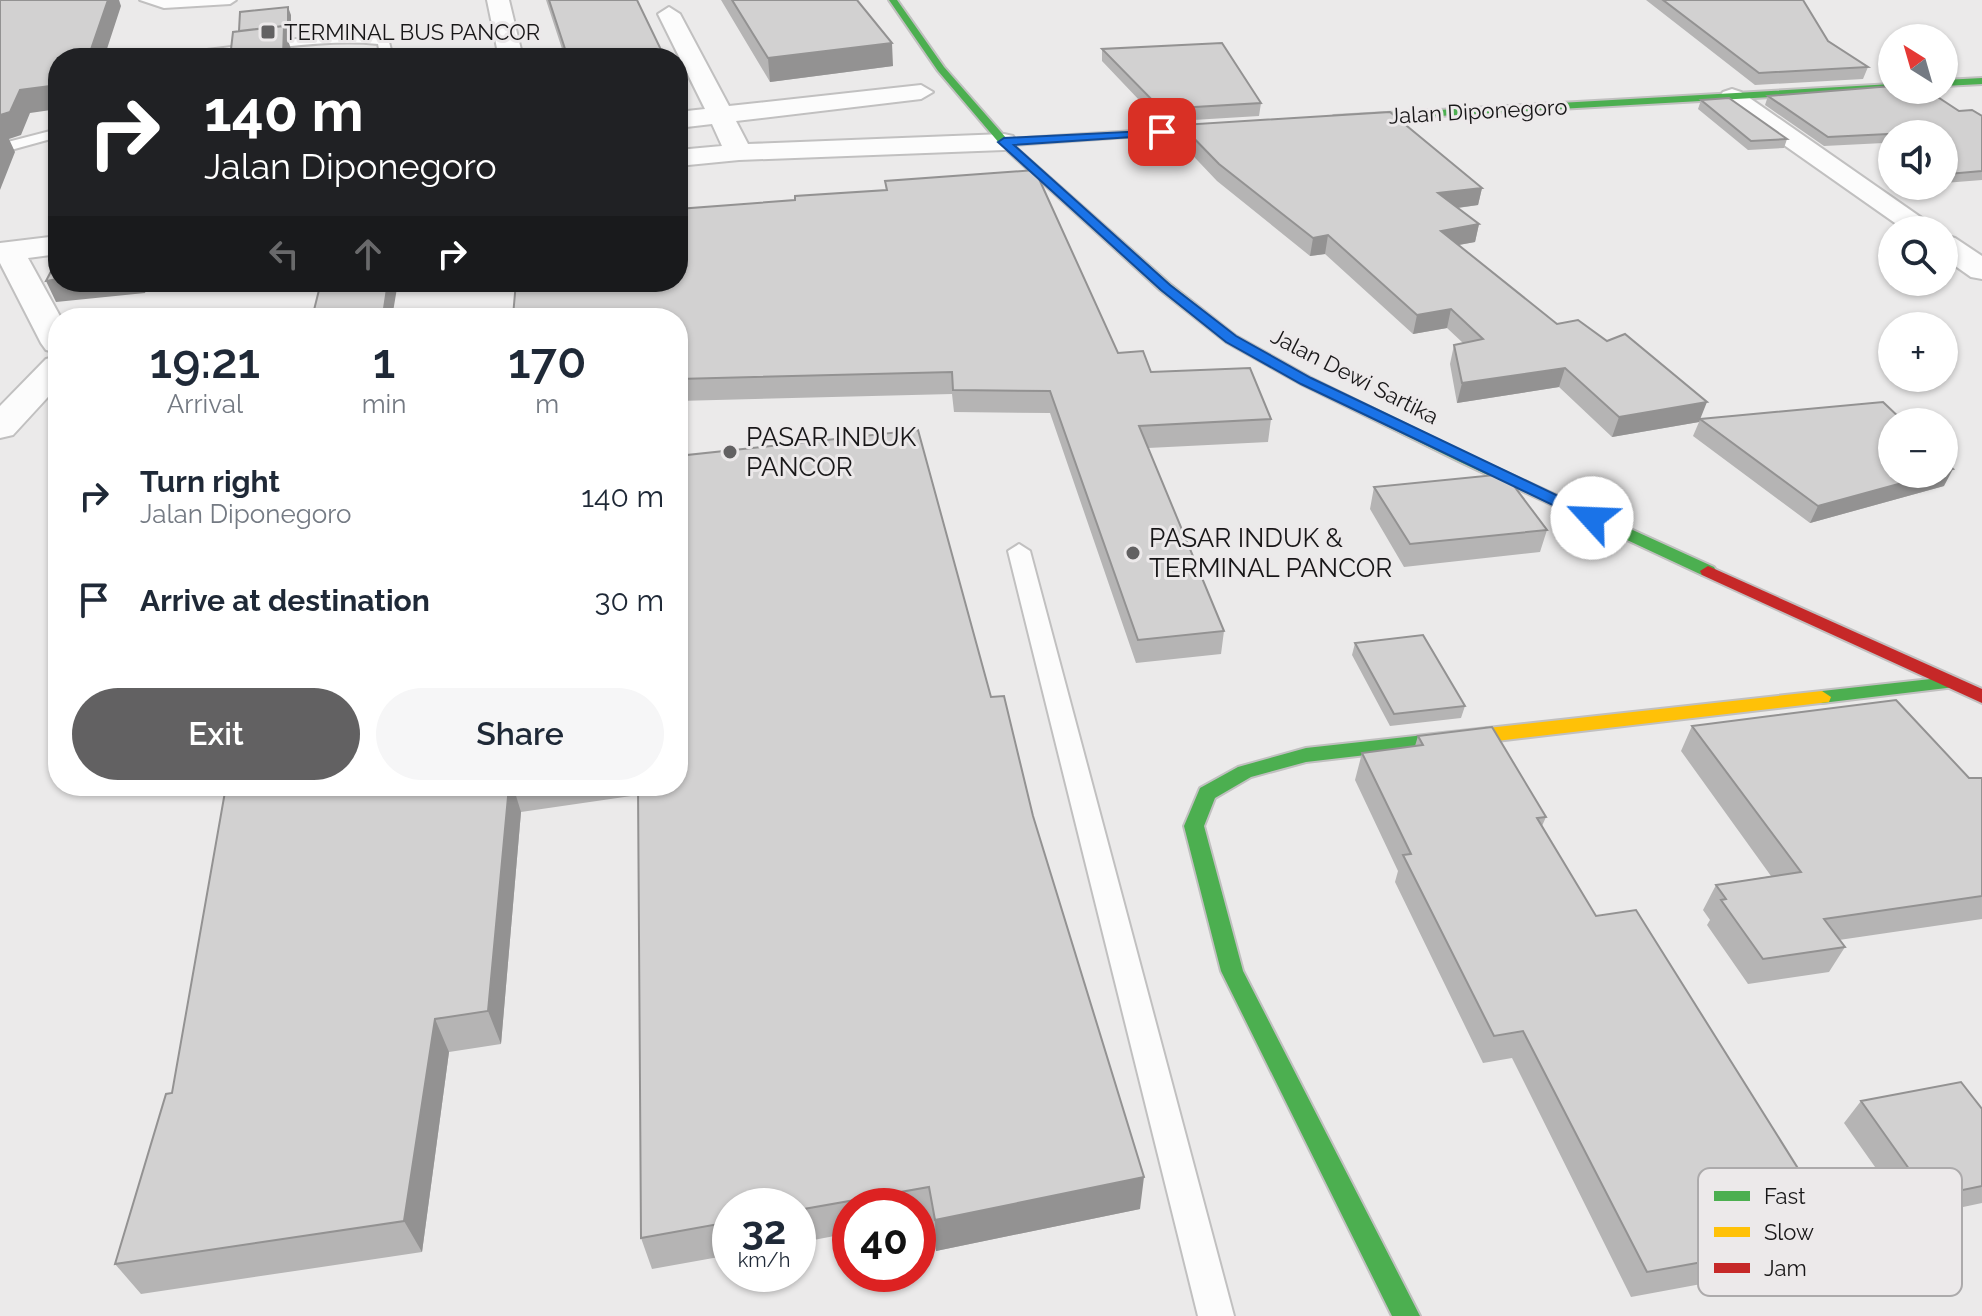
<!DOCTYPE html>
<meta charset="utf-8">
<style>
body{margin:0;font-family:Raleway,sans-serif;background:#f6f6f7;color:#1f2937;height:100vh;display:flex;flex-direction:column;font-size:30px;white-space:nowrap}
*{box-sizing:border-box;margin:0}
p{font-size:26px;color:#747a83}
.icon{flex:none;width:44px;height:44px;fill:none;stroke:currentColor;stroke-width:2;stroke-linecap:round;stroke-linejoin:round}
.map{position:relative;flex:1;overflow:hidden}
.details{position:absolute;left:48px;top:308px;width:640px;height:488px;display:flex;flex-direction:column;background:#fff;border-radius:32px;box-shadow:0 2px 6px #0004}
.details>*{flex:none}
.top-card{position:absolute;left:48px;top:48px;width:640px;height:244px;border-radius:32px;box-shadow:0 2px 6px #0004;background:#202124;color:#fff;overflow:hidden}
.needle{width:52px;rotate:323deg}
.controls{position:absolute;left:1878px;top:24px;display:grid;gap:16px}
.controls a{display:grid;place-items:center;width:80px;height:80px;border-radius:50%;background:#fff;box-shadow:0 2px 6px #0004;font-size:40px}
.speed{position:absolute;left:712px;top:1188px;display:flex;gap:16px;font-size:40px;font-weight:700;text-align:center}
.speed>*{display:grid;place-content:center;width:104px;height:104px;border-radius:50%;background:#fff;box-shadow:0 2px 6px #0004;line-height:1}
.speed small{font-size:20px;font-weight:400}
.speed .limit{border:12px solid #d22;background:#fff;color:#111}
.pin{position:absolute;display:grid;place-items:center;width:68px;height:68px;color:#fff;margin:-34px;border-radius:16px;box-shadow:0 4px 12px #0006}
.me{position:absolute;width:88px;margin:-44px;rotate:295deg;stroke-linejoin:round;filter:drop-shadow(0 0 6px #0008)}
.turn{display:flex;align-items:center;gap:28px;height:168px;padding:0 24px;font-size:36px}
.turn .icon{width:104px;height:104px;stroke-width:2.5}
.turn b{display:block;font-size:56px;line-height:68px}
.lanes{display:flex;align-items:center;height:76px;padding:0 24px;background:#0003;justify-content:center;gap:40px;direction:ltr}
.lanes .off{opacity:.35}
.eta{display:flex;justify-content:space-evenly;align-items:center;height:136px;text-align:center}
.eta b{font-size:48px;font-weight:600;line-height:56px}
.button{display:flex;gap:16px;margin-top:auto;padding:16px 24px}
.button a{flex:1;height:92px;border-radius:48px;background:#626162;color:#fff;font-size:32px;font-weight:600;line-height:92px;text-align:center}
.button a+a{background:#f6f6f7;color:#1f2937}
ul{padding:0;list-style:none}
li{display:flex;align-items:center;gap:24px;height:104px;padding:0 24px}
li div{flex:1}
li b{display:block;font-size:30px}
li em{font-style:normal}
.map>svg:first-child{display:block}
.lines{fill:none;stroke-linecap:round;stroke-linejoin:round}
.lane-casing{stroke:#c1c0c0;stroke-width:4}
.street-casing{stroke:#c1c0c0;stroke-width:4}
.fast-casing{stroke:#c1c0c0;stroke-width:4}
.slow-casing{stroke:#c1c0c0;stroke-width:4}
.jam-casing{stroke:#c1c0c0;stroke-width:4}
.lane{fill:#fcfcfc;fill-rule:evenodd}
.street{fill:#fcfcfc;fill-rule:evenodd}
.fast{fill:#4caf50;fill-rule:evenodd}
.slow{fill:#ffc107;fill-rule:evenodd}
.jam{fill:#c62828;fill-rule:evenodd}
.wall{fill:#b5b4b4}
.shaded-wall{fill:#939292}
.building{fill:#d2d1d1;stroke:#939292;stroke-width:2}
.route{fill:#1a73e8;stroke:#114b97;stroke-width:2}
.poi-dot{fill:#626162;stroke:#ece9ea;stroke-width:3}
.labels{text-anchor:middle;stroke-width:6;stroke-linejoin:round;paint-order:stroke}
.far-poi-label{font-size:22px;fill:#181718;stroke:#ece9ea;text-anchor:start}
.far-street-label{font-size:22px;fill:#181718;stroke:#ece9ea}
.poi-label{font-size:26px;fill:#181718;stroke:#ece9ea;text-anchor:start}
.key{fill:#ece9ea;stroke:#acaaab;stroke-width:2}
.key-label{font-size:22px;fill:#181718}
</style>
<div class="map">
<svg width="1982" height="1316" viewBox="0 0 1982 1316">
<rect width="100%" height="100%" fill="#ebeaea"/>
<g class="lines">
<g class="lane-casing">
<path id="lane" d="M140 0H236L230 4 164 8Z
M345 33 388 38 393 58H381L378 44C308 37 238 58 168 58L174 54Z
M58 129V137L0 153V144Z
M1019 544 1030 551 1234 1316H1198L1008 551Z"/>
</g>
<g class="street-casing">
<path id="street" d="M487 0H509L523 58H499Z
M669 7 680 14 729 106 921 85 933 92 921 99 736 121 748 144 1004 134 1013 136 1017 142 1013 148 1004 150 739 160 678 166V150L722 146 712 124 678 128V112L705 109 658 14Z
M1732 89 1741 92 1939 230H1905L1723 102 1719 97 1723 92Z
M1944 235 1955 238 1982 256V279L1971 277 1944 258Z
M58 236V254L28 258 61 318H58V353L46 350 41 343 0 263V243Z
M58 356V386L13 435 0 438V406L46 359Z"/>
</g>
<g class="fast-casing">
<path id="fast" d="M889 0H897L944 67 1007 139 1245 124 1246 126 1241 129 1013 145 1170 284 1236 336 1311 378 1468 455 1714 567 1716 571 1714 575H1702L1458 461 1301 384 1226 342 1160 290 1000 144 938 71Z
M1982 78V84L1944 86V80Z
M1892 84V90L1334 122 1329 119 1334 116Z
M1949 677 1958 683 1955 687 1822 703 1813 697 1822 691Z
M1488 728 1495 730 1498 735 1495 740 1306 762 1251 777 1215 798 1204 826 1243 971 1420 1316H1392L1221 971 1184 826 1200 788 1238 767 1306 748Z"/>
</g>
<g class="slow-casing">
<path id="slow" d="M1822 691 1831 697 1829 702 1488 742 1481 740 1478 735 1481 730 1488 728Z"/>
</g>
<g class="jam-casing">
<path id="jam" d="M1708 566 1982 689V703L1702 575 1700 571Z"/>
</g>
<use href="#lane" class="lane"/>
<use href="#street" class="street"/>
<use href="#fast" class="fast"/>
<use href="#slow" class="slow"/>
<use href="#jam" class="jam"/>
</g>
<path class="wall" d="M546 0H637L665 58H565Z
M721 0H857L893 66 770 82Z
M1646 0H1803L1828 41 1868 67 1863 79 1755 85Z
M1102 49 1261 103 1259 116 1160 122 1102 61Z
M1768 96 1959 111 1982 116V180L1944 183V134H1892V149L1884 143 1824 146 1765 105Z
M1701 100 1787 139 1784 148 1748 150 1698 109Z
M1181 125 1482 188 1478 205 1458 208 1479 224 1475 242 1458 245 1557 324 1700 419 1944 486 1810 523 1693 436 1699 422 1612 437 1559 387 1457 403 1450 364 1454 345 1463 343 1447 328 1413 334 1325 254 1310 256 1217 181 1180 142Z
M885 181 1118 353 1151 372 1271 419 1268 442 1148 448 1224 631 1221 654 1136 663 1050 413 954 412 952 394 678 401V318H514L513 316 795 200 886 190Z
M1374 487 1547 530 1540 552 1404 567 1370 509Z
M1355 643 1465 706 1461 718 1390 726 1352 655Z
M991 697 1033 816 1140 1209 936 1251 930 1219 918 1221V1206H850V1233L798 1243V1206H730V1255L652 1269 641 1238 638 795 521 812 501 1044 449 1052 422 1252 141 1294 115 1264 172 1093 226 786H678Z
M1692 726 1969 778H1982V919L1839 940 1845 947 1829 972 1748 984 1707 925 1710 920 1703 910 1716 885 1771 876 1681 751Z
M1418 736 1546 817 1542 826 1596 916 1841 1237 1820 1262 1631 1297 1512 1058 1483 1063 1395 882 1398 871 1355 780 1362 753 1415 746Z
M1861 1101 1982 1109V1203L1911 1218 1844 1123Z"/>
<path class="shaded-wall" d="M108 0H119L121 6 104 58H88Z
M288 7 291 15V37H287L291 49V58H265Z
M892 43 893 66 770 82 768 58Z
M58 85V109L30 113 21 135 9 139 15 152 0 190V115L20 90Z
M1482 188 1478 205 1434 211 1438 193Z
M1479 224 1475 242 1437 249 1441 231Z
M1328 235 1325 254 1310 256 1313 238Z
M58 279V282H149L145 293 56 302 46 281Z
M388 282H398L392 318 383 315Z
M1451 309 1447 328 1413 334 1417 315Z
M1565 368 1559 387 1457 403 1462 383Z
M1707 402 1699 422 1612 437 1619 417Z
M1953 469 1944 486 1810 523 1818 506 1935 474H1944V471Z
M509 786H513L521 812 501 1044 488 1011Z
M435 1019 449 1052 422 1252 404 1221Z
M1144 1177 1140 1209 936 1251 935 1220Z"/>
<path class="building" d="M0 0H108L88 58H58V85L20 90 10 112 0 115Z
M549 0H637L665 58H568Z
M732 0H857L892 43 768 58Z
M1663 0H1803L1828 41 1868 67 1759 73Z
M288 7V28L284 29V26L239 31 240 12Z
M284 26 283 56 265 58H230L233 32Z
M1222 43 1261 103 1161 109 1102 49Z
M1892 86V90H1927L1959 111 1972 110 1982 116V171L1948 174 1944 171V134H1892V136L1888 134 1828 137 1768 96Z
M1729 98 1787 139 1751 141 1701 100Z
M1390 112 1482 188 1438 193 1479 224 1441 231 1557 324 1578 320 1607 341 1625 334 1707 402 1619 417 1565 368 1462 383 1454 345 1483 339 1451 309 1417 315 1328 235 1313 238 1219 164 1181 125Z
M1035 170 1118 353 1143 351 1151 372 1250 368 1271 419 1139 426 1224 631 1138 640 1050 391 953 390 952 372 678 379V318H549L513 316 516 282H678V209L795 200V196L887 190 885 181Z
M58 258V279L46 281Z
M321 282H388L383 315 401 313 400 318H312Z
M1883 402 1904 422H1892V474H1935L1818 506 1700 419Z
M918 430 991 697 1004 696 1033 816 1144 1177 935 1220 929 1187 798 1210V1206H730V1222L641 1238 638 786H678V456Z
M1944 461 1953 469 1944 471Z
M1505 474 1547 530 1410 544 1374 487Z
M1423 635 1465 706 1394 714 1355 643Z
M1896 700 1969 778H1982V896L1824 919 1845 947 1763 959 1721 900 1726 899 1716 885 1801 872 1692 726Z
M1492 727 1546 817 1537 818 1596 916 1636 910 1841 1237 1647 1272 1523 1031 1494 1036 1403 855 1411 854 1362 753 1423 745 1418 736Z
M226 786H509L488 1011 435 1019 404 1221 115 1264 166 1094 172 1093Z
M1961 1082 1982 1109V1186L1929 1197 1861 1101Z"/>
<path class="route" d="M1166 130 1162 135 1014 145 1170 285 1236 336 1311 378 1598 515V521H1586L1301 384 1226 342 1161 290 998 142 1004 138Z"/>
<g class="poi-dot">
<rect x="260" y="24" width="16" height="16" rx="4"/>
<circle cx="730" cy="452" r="8"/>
<circle cx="1133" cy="553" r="8"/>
</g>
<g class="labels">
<g class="far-poi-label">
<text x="284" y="40">TERMINAL BUS PANCOR</text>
</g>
<g class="far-street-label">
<text transform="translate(1478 111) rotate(-3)" y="8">Jalan Diponegoro</text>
<text transform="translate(1355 376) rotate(27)" y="8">Jalan Dewi Sartika</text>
</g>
<g class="poi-label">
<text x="746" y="446">PASAR INDUK<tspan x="746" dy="30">PANCOR</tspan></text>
<text x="1149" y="547">PASAR INDUK &amp;<tspan x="1149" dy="30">TERMINAL PANCOR</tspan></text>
</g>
</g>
<rect x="1698" y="1168" width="264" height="128" rx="12" class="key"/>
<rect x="1714" y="1191" width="36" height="10" fill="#4caf50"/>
<rect x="1714" y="1227" width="36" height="10" fill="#ffc107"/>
<rect x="1714" y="1263" width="36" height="10" fill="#c62828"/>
<g class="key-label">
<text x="1764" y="1204">Fast</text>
<text x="1764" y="1240">Slow</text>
<text x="1764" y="1276">Jam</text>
</g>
</svg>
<div class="controls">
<a><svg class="needle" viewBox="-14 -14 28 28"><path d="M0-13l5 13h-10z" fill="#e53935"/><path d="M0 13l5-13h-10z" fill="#747a83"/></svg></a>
<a><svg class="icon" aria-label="sound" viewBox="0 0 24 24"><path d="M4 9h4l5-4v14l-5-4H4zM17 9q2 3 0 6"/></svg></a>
<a><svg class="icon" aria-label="search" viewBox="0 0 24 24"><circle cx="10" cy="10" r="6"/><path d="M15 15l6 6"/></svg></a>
<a>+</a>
<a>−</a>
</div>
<div class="speed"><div>32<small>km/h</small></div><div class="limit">40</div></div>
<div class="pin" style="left:1162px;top:132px;background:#d93025"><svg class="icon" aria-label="arrive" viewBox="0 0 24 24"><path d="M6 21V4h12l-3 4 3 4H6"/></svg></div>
<svg class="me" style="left:1592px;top:518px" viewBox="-20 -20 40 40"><circle r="19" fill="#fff"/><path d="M0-13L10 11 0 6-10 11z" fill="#1a73e8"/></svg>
<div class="top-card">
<div class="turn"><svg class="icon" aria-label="right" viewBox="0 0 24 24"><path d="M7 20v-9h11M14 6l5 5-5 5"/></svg><div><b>140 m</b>Jalan Diponegoro</div></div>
<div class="lanes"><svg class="icon off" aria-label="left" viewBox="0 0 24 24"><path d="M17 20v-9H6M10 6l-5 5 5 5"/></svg><svg class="icon off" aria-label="ahead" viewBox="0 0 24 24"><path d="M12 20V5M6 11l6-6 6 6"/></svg><svg class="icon" aria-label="right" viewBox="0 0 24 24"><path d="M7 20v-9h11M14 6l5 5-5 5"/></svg></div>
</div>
<section class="details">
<div class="eta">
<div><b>19:21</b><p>Arrival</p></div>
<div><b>1</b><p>min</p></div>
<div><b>170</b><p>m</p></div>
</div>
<ul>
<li><svg class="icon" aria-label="right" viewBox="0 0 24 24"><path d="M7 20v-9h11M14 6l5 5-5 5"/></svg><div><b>Turn right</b><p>Jalan Diponegoro</p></div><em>140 m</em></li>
<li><svg class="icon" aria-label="arrive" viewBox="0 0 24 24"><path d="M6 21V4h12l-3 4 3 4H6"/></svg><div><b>Arrive at destination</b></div><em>30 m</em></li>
</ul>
<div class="button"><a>Exit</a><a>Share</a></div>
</section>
</div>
